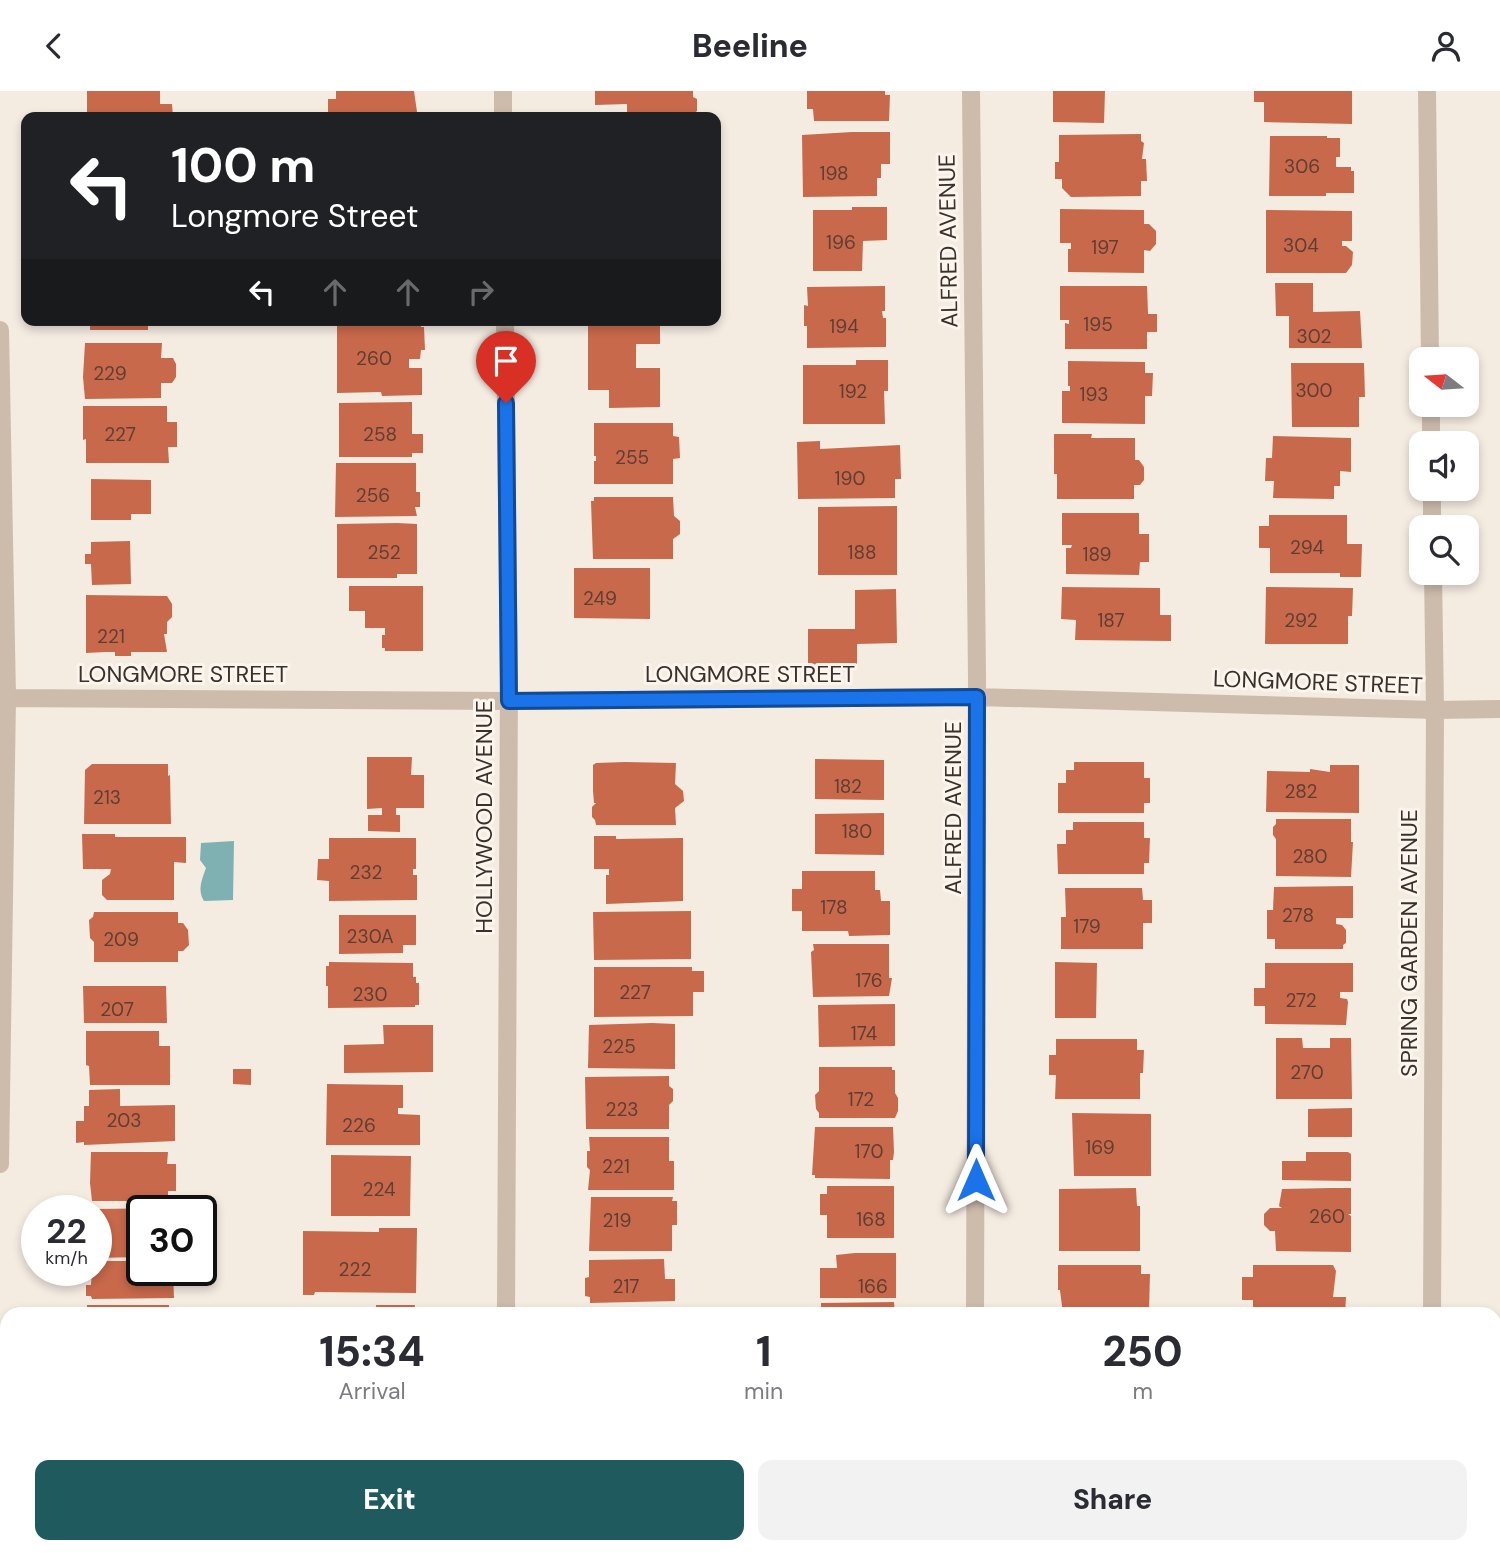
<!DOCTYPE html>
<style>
body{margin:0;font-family:"DM Sans",sans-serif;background:#f2f2f3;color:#2b2b33;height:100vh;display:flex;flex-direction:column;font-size:26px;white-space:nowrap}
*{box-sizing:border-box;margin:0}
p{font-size:23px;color:#7c7c81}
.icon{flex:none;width:38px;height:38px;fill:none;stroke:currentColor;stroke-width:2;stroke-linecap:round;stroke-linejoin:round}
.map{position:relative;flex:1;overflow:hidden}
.sheet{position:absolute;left:0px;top:1216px;width:1502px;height:247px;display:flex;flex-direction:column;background:#fff;border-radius:21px 21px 0 0;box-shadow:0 4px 10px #0003}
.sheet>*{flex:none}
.hud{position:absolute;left:21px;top:21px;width:700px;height:214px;border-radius:14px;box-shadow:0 4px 10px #0003;background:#202124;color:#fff;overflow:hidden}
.needle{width:46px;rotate:287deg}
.fabs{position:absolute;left:1409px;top:256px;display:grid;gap:14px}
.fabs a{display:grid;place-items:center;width:70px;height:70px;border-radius:14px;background:#fff;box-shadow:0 4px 10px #0003;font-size:35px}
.speed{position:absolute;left:21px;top:1104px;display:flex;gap:14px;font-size:35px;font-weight:700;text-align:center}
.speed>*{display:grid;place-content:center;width:91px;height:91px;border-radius:50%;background:#fff;box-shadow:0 4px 10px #0003;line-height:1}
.speed small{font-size:18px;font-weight:400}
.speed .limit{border:4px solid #111;border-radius:10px;background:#fff;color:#111}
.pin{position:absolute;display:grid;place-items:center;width:60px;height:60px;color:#fff;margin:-72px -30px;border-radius:50% 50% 50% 0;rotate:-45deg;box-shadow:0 0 7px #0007}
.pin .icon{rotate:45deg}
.me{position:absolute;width:77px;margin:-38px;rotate:0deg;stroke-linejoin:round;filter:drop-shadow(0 0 5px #0008)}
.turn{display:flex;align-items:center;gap:24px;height:147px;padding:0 35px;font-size:32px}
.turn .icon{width:91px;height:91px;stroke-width:2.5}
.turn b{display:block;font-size:49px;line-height:60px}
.lanes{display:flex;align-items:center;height:66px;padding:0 35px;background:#0003;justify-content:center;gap:35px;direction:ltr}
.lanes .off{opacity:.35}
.eta{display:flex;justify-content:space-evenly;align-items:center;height:119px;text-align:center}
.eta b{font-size:42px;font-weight:800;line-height:49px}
.primary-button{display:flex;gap:14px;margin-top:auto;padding:14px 35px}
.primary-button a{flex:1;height:80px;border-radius:14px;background:#1f5a5e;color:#fff;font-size:28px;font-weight:800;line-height:80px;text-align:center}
.primary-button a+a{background:#f2f2f3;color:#2b2b33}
header{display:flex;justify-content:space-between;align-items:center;height:91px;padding:0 35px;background:#fff;font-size:32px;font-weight:800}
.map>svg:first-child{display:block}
.water{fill:#7fb0b2}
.building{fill:#c8694b}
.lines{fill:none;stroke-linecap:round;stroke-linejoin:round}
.minor{stroke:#cdbbac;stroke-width:18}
.route-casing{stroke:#114b97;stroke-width:18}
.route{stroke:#1a73e8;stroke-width:12}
.labels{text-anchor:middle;stroke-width:6;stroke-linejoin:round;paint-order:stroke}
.number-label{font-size:19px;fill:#5e3e33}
.street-label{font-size:23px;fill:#3b302b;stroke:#fbf5ee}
</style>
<header><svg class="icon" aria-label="back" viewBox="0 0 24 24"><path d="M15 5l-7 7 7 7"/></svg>Beeline<svg class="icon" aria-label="person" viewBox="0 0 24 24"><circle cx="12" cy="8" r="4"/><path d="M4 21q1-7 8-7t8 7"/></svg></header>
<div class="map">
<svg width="1500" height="1462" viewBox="0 0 1500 1462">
<rect width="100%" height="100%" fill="#f4ebe1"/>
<path class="water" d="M234 750 233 809 204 810C197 799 202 788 206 777L200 769 201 752Z"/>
<path class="building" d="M87 0H160V13H172L173 26H87Z
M336 0H414L417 21 411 22 414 26H328V8H336Z
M595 0H693V6L697 8V20L693 23V26H622V21H627V13L595 14Z
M807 0H885V4H890L889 30H814L813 18H807Z
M1053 0H1105L1104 32 1053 31Z
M1254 0H1352V33L1264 31V11H1254Z
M852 41H890V73H881V87H877V105L803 106 802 44Z
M1141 43V50L1144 52 1142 68H1146L1147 90H1141V105L1071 106 1062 97V88H1055V71H1059V44Z
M1270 45H1327V47H1340V66H1336V76H1351V80H1354V102H1326V105H1269Z
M852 116H887V149L863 150 862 180H813V119H852Z
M1060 118 1144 119V133H1149L1156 140V153L1150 160 1144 159V182L1068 181V158H1071V152H1060Z
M1266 119 1352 120V150H1342V155H1346L1353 161 1352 174 1346 182H1266Z
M1275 192H1313V221L1360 220 1362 257H1289V225H1276Z
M885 195V220H882L883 227H886V256L807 257V235H804V214L808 215 807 196Z
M1060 195H1147L1148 223H1157V241H1147V258H1065V232L1069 233V229H1060Z
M90 229H148V239H90Z
M337 229H421V236H424L425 259H421L420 268H409V277H422V304L382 305 381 301 337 302Z
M588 229H660V253H636V277H660V316L609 317V299H588Z
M85 252H162L161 267H173L176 273V286L172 292H161V307L85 308 83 286Z
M856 269H888V300H884L885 333H803V274H856Z
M1068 270 1145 271V282H1153L1152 305H1145V333L1062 332V300H1070V295H1068Z
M1291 272H1364L1365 306H1359V336H1292Z
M412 311V343H423V362H412V366H339V312Z
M83 315H167V331H177V356H168L169 372H86V348L83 349Z
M594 332H673V345L679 346 680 367 673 368V393H594V370H596V365H594Z
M1054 343H1092L1091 347H1135V369H1139L1144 376V389L1140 394H1134V408H1057V383H1054Z
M1273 345 1351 347V381L1340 380V395H1334V408L1273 407 1274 390H1265L1266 367H1272Z
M820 350V358L900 354 901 388H895V407L798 408 797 351Z
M336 372H416V401H420V416H415L417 425 335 426Z
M91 388 151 389V423H131V429H91Z
M594 406H673L674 425 680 430V443L673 448V468H593L591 410H594Z
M897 415V484H818V416Z
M1062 422H1139V443H1149V471H1140L1139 484 1066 483V457H1071L1072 454H1062Z
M1269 424H1347V453H1362L1361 486H1340V482H1270V457H1259V435H1269Z
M397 432 417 433V483H397V487H337V433Z
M130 450 131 493 92 494 91 473H85V463H91V451Z
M574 477H650V528L574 527Z
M349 495H423V560H385V557H382V544H385V537H365V520H349Z
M1062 496 1160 497V524H1171V550L1075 549 1076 529 1061 528Z
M1266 496 1353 497 1352 525H1348V553H1265Z
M896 498 897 552 857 553V573L808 574V538H855V499Z
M86 504 167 505 172 513V526L167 531V543H164L167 561H131V565H115V561H105L86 562Z
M367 666H412L411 684H424V717H396V724H400V741L368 740V724H382V717L367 718Z
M815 668 884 669V709L815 708Z
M625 671 676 672 675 693 683 700 684 710 675 717 676 734H596L595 729 592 726V716L596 712H594L593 700V674L596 672Z
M1074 671H1144V687H1150V712H1144V722H1058V692H1066V679H1074Z
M92 673H168V685L170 684 171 733H84L85 679Z
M1330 674H1359V722L1266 721 1267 680 1310 681V678L1330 681Z
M884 722V764L815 763V723Z
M1276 728H1351V751H1353L1351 786 1276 785V748L1273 744V736L1276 733Z
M1073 731H1144V747H1150L1149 772H1144V783H1058L1057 753H1066V739H1073Z
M82 743H115V746H186V772L174 771V809H107L102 804V789L110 783 111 778H83Z
M594 745H616V748L683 747V810L606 813V784H609V778H594Z
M329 747H416V778H413V784H417V809L329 810V790L317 789 318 768H329Z
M802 780H875V799H880L881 810H890V844L849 845 848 840H802V820H792V798H802Z
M1353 795V827H1336V833L1342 834 1346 839V852L1343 854V858H1275V848H1267V819H1273L1274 796Z
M1065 797H1142L1143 809H1152V832H1143V858H1061V826H1066Z
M691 820V868L594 869 593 821Z
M94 821H178V832H183L188 839 189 854 183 860H178V871H94V851L90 847 89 829 93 826Z
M339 824H416V854H403V862L339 863Z
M813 853H889V887H892L889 905 813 906 811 861 814 859Z
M329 871 413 872V886H416V892H419V914H415V916L328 917V895H326V875H329Z
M1055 871 1097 872 1096 927H1055Z
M1265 872H1353V901H1340V907L1347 908 1348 911 1346 934 1265 933V915H1254V897H1265Z
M594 876H692V880H704V901H693V925L594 926Z
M83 895H166L167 932H84Z
M895 913V955L819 956 818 914Z
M652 932 675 933V978L588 977 589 934Z
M383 934H433V981L344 982V954L384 953Z
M86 940H159V955H170V994H90L89 975 86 974Z
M1276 947H1302L1303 957H1330V947H1351L1352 1008H1276Z
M1056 948H1137V959H1144L1143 982H1140V1008H1055L1056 984H1049V964H1056Z
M819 976H892V979H895V1002L898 1007V1020L895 1027H819V1022L816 1018 815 1004 819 1000Z
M233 978H251V994L233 993Z
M669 985V995L673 998V1010L669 1014V1038H586L585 986Z
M327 993 403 994V1017H398V1023L420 1024V1054H326Z
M120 998V1015L175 1014V1050L84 1054V1051L76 1052V1030H84V1015H89V999Z
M1352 1017V1046H1308V1018Z
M1072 1022 1151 1023V1085H1074Z
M815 1036H893L894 1061 893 1069H890V1088L815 1087V1084H812Z
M589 1046H669V1070H674V1099H588L590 1079 587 1076V1060H590Z
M91 1061H168L167 1073H176V1100H168V1110H92L90 1092Z
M1306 1061H1348L1351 1063V1090L1282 1089V1070H1306Z
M331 1064 411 1065 410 1125H331Z
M827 1095H894V1147H827V1124H820V1103H827Z
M1136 1097 1137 1115H1140V1160H1059V1098Z
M1332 1097H1351V1123H1348L1351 1125V1161L1276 1160 1275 1140H1270L1264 1134V1123L1270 1117H1282L1279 1115 1282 1098Z
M591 1106H673L672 1110H677V1134H672V1160H589Z
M175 1117V1120H142V1166L96 1167V1118Z
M379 1137H417L416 1202 315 1201 314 1204H303V1140L379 1141Z
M855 1162H896V1207H820V1177H837L836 1164Z
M664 1168 665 1188H675V1210L590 1212V1206L585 1205V1187L589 1186V1169Z
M96 1170H142V1180H173L174 1207 92 1208 91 1205H86V1194H91L92 1180H96Z
M1058 1174H1141V1183H1150L1149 1219 1141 1218V1223H1063L1060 1199H1058Z
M1253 1174H1333L1336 1180 1333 1206H1346L1345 1223H1253V1209H1242V1186H1253Z
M894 1211 895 1223H821V1212Z
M87 1214H169V1223H81L87 1219Z
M376 1214H415L414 1223H302V1219L376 1220Z
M76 1456H145V1462H76Z
M371 1456H428V1462H371Z
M854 1456H897V1462H854Z
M1052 1456H1102V1462H1052Z
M1253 1456H1351L1350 1462H1253Z"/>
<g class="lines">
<path class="minor" d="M503 0V26
M971 0 977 587 975 1223
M1427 0 1430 268
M505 229 509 588 506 1223
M0 239 7 606 0 1073
M1431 313V352
M1432 397V436
M0 607 509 610 977 606 1435 619 1500 618
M1432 1223 1435 619 1433 481
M505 1462V1456
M974 1462V1456
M1430 1462V1456"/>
</g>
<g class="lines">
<g class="route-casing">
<path id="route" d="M506 312 509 610 977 606 976 1089"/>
</g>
<use href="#route" class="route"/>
</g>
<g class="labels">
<g class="number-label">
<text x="1302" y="82">306</text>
<text x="834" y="89">198</text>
<text x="841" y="158">196</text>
<text x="1301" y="161">304</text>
<text x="1105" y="163">197</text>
<text x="1098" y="240">195</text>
<text x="844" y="242">194</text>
<text x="1314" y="252">302</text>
<text x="374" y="274">260</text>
<text x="110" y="289">229</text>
<text x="1314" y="306">300</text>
<text x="853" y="307">192</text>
<text x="1094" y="310">193</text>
<text x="120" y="350">227</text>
<text x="380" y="350">258</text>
<text x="632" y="373">255</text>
<text x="850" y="394">190</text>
<text x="373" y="411">256</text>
<text x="1307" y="463">294</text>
<text x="384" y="468">252</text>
<text x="862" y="468">188</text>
<text x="1097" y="470">189</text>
<text x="600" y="514">249</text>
<text x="1111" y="536">187</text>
<text x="1301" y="536">292</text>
<text x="111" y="552">221</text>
<text x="848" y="702">182</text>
<text x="1301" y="707">282</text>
<text x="107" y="713">213</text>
<text x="857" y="747">180</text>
<text x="1310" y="772">280</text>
<text x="366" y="788">232</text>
<text x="834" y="823">178</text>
<text x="1298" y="831">278</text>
<text x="1087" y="842">179</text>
<text x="370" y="852">230A</text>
<text x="121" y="855">209</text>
<text x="869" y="896">176</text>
<text x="635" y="908">227</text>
<text x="370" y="910">230</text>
<text x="1301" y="916">272</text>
<text x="117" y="925">207</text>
<text x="864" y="949">174</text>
<text x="619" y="962">225</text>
<text x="1307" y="988">270</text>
<text x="861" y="1015">172</text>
<text x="622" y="1025">223</text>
<text x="124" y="1036">203</text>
<text x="359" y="1041">226</text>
<text x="1100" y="1063">169</text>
<text x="869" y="1067">170</text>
<text x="616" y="1082">221</text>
<text x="379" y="1105">224</text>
<text x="1327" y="1132">260</text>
<text x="871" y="1135">168</text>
<text x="617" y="1136">219</text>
<text x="355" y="1185">222</text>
<text x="626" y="1202">217</text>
<text x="873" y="1202">166</text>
</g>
<g class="street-label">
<text transform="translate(948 150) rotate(-91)" y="8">ALFRED AVENUE</text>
<text x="183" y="591">LONGMORE STREET</text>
<text x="750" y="591">LONGMORE STREET</text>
<text transform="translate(1318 591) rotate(2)" y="8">LONGMORE STREET</text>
<text transform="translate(953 717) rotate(-90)" y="8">ALFRED AVENUE</text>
<text transform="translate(484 726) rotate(-90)" y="8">HOLLYWOOD AVENUE</text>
<text transform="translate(1409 852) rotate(-90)" y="8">SPRING GARDEN AVENUE</text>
</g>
</g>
</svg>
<div class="fabs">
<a><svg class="needle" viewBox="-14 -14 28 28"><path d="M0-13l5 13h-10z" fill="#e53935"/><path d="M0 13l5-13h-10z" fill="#7c7c81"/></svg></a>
<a><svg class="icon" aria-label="sound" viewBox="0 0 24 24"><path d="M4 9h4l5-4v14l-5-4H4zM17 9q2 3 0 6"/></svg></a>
<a><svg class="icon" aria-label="search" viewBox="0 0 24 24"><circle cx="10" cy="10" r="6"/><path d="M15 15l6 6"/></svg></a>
</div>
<div class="speed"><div>22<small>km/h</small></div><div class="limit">30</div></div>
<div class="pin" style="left:506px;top:312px;background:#d93025"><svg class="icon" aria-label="arrive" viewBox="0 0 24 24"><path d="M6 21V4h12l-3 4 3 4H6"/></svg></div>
<svg class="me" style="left:976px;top:1089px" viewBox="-20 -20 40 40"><path d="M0-17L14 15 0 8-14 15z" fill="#1a73e8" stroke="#fff" stroke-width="4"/></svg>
<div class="hud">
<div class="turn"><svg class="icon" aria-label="left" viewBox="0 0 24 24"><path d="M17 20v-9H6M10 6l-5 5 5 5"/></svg><div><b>100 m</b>Longmore Street</div></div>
<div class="lanes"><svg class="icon" aria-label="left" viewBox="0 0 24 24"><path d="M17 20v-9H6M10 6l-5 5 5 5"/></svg><svg class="icon off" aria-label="ahead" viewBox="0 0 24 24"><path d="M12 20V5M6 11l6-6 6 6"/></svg><svg class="icon off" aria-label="ahead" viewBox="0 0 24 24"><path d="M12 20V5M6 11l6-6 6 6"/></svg><svg class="icon off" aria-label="right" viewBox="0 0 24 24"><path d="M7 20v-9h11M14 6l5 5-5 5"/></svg></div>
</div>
<section class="sheet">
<div class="eta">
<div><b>15:34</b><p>Arrival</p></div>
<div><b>1</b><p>min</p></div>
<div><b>250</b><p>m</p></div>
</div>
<div class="primary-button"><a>Exit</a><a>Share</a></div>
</section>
</div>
